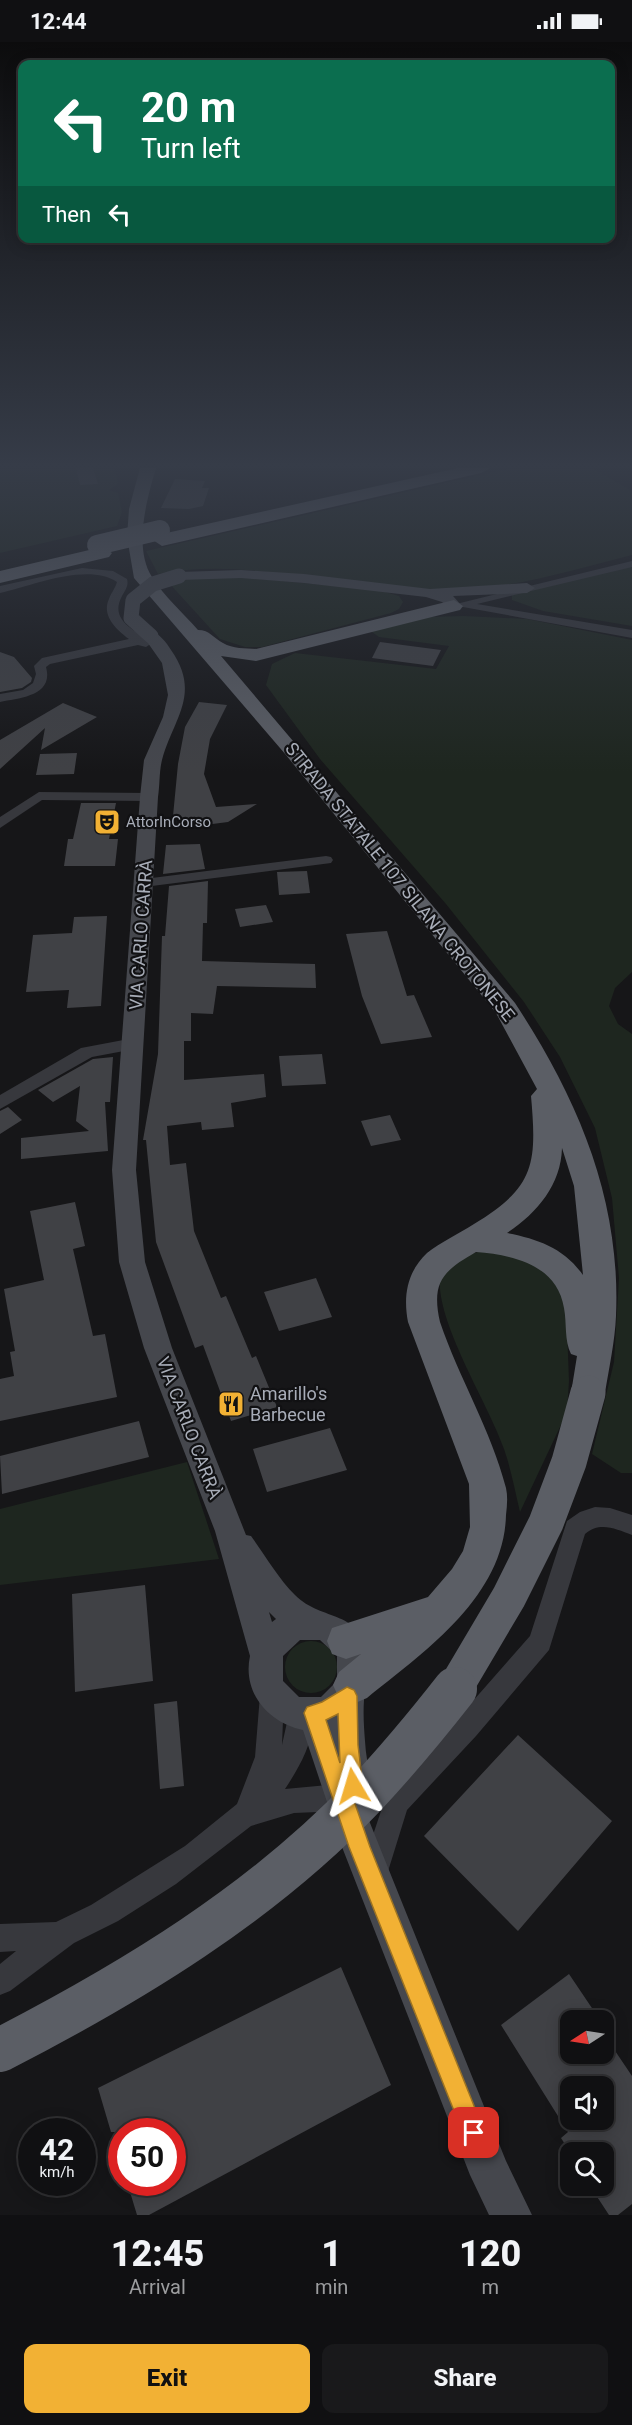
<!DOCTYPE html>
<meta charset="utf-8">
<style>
body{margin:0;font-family:Roboto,sans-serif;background:#19191b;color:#f1f3f6;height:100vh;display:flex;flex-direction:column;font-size:22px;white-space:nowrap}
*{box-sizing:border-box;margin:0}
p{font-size:20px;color:#9c9d9f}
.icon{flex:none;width:33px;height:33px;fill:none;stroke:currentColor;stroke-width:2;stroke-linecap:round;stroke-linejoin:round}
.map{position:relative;height:2173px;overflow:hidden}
.details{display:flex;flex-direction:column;background:#101012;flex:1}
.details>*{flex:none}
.top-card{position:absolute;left:18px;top:18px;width:597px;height:183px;border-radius:12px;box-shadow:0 3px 15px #0003,0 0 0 2px #303032;background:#0b6e4f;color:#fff;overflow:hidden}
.needle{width:39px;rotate:258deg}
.fabs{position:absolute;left:560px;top:1968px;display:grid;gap:12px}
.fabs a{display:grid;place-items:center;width:54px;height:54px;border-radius:12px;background:#101012;box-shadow:0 3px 15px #0003,0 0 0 2px #303032;font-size:30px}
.speed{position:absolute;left:18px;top:2076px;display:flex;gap:12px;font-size:30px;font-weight:700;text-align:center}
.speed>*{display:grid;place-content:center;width:78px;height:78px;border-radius:50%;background:#101012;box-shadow:0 3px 15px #0003,0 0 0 2px #303032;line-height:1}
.speed small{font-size:15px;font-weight:400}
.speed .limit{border:9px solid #d22;background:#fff;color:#111}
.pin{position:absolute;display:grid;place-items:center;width:51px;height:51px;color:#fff;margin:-26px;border-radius:12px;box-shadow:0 3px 9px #0006}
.me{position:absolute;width:66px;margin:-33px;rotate:353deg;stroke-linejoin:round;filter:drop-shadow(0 0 4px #0008)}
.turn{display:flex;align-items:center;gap:21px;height:126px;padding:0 24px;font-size:27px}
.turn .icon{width:78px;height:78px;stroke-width:2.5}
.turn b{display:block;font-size:42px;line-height:51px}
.then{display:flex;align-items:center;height:57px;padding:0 24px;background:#0003;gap:12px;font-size:22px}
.eta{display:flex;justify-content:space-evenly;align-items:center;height:102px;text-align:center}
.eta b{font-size:36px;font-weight:800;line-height:42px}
.button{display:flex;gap:12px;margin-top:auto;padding:12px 24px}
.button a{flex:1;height:69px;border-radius:12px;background:#f2b134;color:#111;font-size:24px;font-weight:800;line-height:69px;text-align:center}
.button a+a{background:#19191b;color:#f1f3f6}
.status{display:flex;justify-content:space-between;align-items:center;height:42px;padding:0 30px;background:#101012;direction:ltr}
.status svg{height:16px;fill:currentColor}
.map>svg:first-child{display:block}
.green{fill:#1e261f}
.building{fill:#404145;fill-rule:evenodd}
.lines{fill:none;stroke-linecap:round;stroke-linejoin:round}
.minor{fill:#37383d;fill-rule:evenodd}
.secondary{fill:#45474d;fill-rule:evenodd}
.trunk{fill:#5b5e65;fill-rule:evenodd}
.motorway{fill:#63666e;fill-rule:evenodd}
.secondary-bridge{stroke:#45474d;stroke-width:15}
.trunk-bridge-far1{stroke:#5b5e65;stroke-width:35}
.trunk-bridge{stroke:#5b5e65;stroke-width:44}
.motorway-bridge{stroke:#63666e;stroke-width:20}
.route{fill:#f2b134;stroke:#9d7322;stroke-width:1.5;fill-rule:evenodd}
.labels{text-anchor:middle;stroke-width:4.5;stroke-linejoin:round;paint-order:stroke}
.far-poi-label{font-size:15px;fill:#a8adb8;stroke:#111113;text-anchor:start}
.street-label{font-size:18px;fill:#a8adb8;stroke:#111113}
.poi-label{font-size:18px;fill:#a8adb8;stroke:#111113;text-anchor:start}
</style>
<div class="status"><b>12:44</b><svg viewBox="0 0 49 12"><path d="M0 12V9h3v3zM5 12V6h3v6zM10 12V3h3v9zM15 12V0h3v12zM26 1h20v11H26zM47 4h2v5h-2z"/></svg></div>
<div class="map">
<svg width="632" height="2173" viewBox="0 0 632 2173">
<rect width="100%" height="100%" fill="#161618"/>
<path class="green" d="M0 426H115L118 442 109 448 118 451 122 470 117 484 0 511Z
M511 426H592L632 449V513C569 529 505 549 439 549 347 549 249 514 158 532L146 509Z
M632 524V584L543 569 512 558V553Z
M217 533 378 548 399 554 403 560 399 567 391 571 262 605H245L220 597 168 540Z
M464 574 527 577 632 598V930L615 946 609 964 618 982 632 992V1431H621L592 1412 614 1320 619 1236 612 1156 595 1086 560 1015 524 960 446 862 320 717 266 643 272 622 295 611 436 627 449 604 379 595 369 588 427 575Z
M482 1209H504L559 1232 566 1259 569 1339 567 1370 520 1470C515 1449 511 1427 504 1407 488 1361 435 1279 440 1234L462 1214Z
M187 1420 219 1517 0 1543V1467Z
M285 1625a26 26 0 1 1 52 0a26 26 0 1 1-52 0Z"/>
<path class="building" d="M76 426H93L98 442 80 443Z
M175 437 205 439 202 446H209L203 464 189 467 161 466Z
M380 600 441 608 433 624 372 616Z
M0 610 14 615 32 636 31 640 22 646 0 650Z
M199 660 227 663 210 697 204 732 216 765 257 762 228 780 197 784 173 774 178 722 185 685Z
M63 661 97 675 41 708 45 686 0 727V698Z
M77 711 74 732 36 733 40 712Z
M81 761H116L109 797H118L115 824H64L68 797H73Z
M200 802 205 827 163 832 166 803Z
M307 829 310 851 279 853 277 830Z
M208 839 207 881H203L202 919 315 922 316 946 217 944 213 972 191 971V999H184V1038L264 1032 266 1055 231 1061 234 1085 202 1088 201 1080 167 1084 170 1123 186 1121 194 1189 221 1256 226 1254 252 1316 256 1314 277 1365 231 1379 203 1303 195 1306 156 1200 146 1098H143L158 1012 162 894H165L169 844Z
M266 863 273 880 240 885 235 867Z
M107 874 101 964 67 966 69 948 26 950 33 893 72 891 74 875Z
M387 889 407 954 414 953 432 995 381 1002 362 954 346 892Z
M322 1012 326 1042 282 1044 279 1014Z
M113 1015 110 1060H105L108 1109 21 1117V1096L89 1089 76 1079 80 1044 53 1060 38 1048 93 1017Z
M8 1065 22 1078 0 1092V1069Z
M390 1073 401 1098 371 1104 361 1079Z
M75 1160 85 1204 73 1207 93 1294 105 1292 117 1355 0 1379V1337L14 1334 10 1310 15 1309 4 1247 44 1238 30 1169Z
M316 1236 332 1275 279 1289 264 1250Z
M139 1379 149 1415 2 1452 0 1414Z
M330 1386 347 1428 267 1450 253 1407Z
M145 1543 153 1639 75 1650 72 1552Z
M177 1659 184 1744 160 1747 154 1662Z
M518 1693 612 1779 518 1889 424 1794Z
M341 1925 391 2043 149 2173H137L127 2140H172V2090H111L98 2046Z
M569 1932 600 1978H570V2012H603V1991L632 2034V2162L618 2173H609L590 2144H603V2110H570L561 2096 568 2090 501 1983ZM570 2044H603V2078H570Z"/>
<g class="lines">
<path class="minor" d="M632 519V525L477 562 632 588V596L463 565 454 567 448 564Z
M82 526 113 529 127 537C129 544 125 548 122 554 108 580 138 589 152 601L146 605 138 603 50 622 46 625C54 654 20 656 0 660V652L23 648 33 641 36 632 34 624 42 616 129 597C117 588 101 574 109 557 111 551 115 547 117 540 88 520 31 544 0 551V544Z
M39 750 149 751 156 755 149 759 42 758 0 786V775Z
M326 814 331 815 333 818 331 821 144 845 137 841 144 837Z
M134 996 140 998 142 1002 140 1006 92 1015 0 1067V1053L81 1006Z
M595 1465 610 1466 632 1473V1493C616 1487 600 1479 585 1492L549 1608 476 1694 407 1768 385 1839 375 1843 365 1839 361 1829 387 1751 458 1676 530 1594 567 1479 580 1470Z
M272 1641 281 1645 284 1653 282 1703 291 1662 300 1659 309 1662C321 1690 300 1724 285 1747L328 1743H342L351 1747 355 1756 351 1765 342 1769 294 1771 251 1784 176 1842 118 1879 74 1901 10 1949 0 1953V1922L16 1909 0 1910V1882L56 1880 91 1863 185 1804 237 1762 255 1715 260 1653 263 1645Z"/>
<path class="secondary" d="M241 528 304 532 430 547 527 541 535 546 527 551 453 554 462 564 454 569 442 560 426 555 304 541 241 536 179 538 172 534 179 530Z
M151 589C160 592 166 600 171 608 202 652 173 677 162 718 159 730 160 743 158 755L136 1128 145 1220 172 1306 246 1493 251 1494C265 1513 278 1536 295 1553 323 1581 360 1565 371 1618 374 1634 364 1644 364 1658 363 1672 364 1686 365 1699 366 1724 377 1752 368 1776L506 2119 532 2173H489L470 2133 342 1805 303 1688C269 1681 242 1651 250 1614L215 1489 144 1306 119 1220 112 1128 140 755 144 718 163 675 168 653 162 621 143 594ZM269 1570 276 1577 272 1580ZM300 1598H320L337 1614V1639L321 1655H299L283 1639V1614Z"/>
<path class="trunk" d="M140 426H156C147 457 133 505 152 535 164 554 183 571 198 588 210 588 213 596 223 601 233 607 245 606 256 607L454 558 463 564 460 568 256 619 221 614 515 961C578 1057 621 1157 616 1274 615 1299 609 1326 605 1351L600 1361 588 1365 576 1361 571 1351 577 1314 571 1312C564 1298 567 1282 564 1266 557 1223 514 1213 476 1210 443 1229 431 1240 440 1280 459 1336 491 1388 506 1446 508 1455 507 1464 506 1473 504 1555 424 1610 367 1656L353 1662 339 1656 333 1643 339 1630 361 1612 346 1617 332 1612 327 1599 332 1586 428 1555 452 1527 463 1509 470 1485 469 1442 408 1280C403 1254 407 1230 427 1211 441 1200 458 1192 474 1182 535 1145 537 1122 531 1054L537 1047 496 971 286 713 134 536 127 495 129 467ZM562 1106 574 1144 583 1233C564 1206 538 1197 507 1191 537 1171 561 1143 562 1106Z"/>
<path class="motorway" d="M458 426H490L481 431 162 504 153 498 162 492Z
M102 505 112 511 109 515 0 541V529Z"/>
<path class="secondary-bridge" d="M151 594 131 576 133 558 153 542 179 534"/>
<path class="trunk-bridge-far1" d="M454 1648 509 1555 546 1481 569 1420 588 1351"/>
<path class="trunk-bridge" d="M0 2008C132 1940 261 1862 364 1754 396 1720 426 1684 455 1647"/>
<path class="motorway-bridge" d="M97 503 160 488"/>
</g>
<linearGradient id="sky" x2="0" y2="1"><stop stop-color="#0c0c0d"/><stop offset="0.58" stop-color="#363c48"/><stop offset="1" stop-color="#363c48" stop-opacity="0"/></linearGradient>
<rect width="632" height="730" fill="url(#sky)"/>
<path class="route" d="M347 1645 354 1648 357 1654 358 1703 363 1744 360 1751 352 1753 370 1805 485 2091 482 2099 474 2102 466 2099 349 1805 304 1671 307 1665 322 1660ZM338 1672 340 1721 326 1678Z"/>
<defs>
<g id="theatre-square" transform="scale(1.35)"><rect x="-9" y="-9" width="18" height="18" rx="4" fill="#f2b134" stroke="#111113"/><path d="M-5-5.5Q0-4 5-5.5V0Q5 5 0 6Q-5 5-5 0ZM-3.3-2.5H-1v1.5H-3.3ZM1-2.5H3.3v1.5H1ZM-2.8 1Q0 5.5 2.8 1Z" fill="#111"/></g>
<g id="restaurant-square" transform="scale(1.35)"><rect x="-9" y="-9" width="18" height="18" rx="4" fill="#f2b134" stroke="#111113"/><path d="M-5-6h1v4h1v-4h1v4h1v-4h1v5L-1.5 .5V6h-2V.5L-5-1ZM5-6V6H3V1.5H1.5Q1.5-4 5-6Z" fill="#111"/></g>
</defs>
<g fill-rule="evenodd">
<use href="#theatre-square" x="107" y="780"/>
<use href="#restaurant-square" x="231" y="1362"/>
</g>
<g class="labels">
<g class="far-poi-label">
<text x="126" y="785">AttorInCorso</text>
</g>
<g class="street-label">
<text transform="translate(400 840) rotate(51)" y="6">STRADA STATALE 107 SILANA CROTONESE</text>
<text transform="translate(141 893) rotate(-86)" y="6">VIA CARLO CARRÀ</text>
<text transform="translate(189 1386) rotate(69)" y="6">VIA CARLO CARRÀ</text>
</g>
<g class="poi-label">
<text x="250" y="1358">Amarillo's<tspan x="250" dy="21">Barbecue</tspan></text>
</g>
</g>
</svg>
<div class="fabs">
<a><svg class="needle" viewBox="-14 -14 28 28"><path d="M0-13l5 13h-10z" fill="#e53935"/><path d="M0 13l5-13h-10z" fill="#9c9d9f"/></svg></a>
<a><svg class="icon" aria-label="sound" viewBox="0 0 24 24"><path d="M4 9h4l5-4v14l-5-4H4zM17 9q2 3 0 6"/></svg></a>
<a><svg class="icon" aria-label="search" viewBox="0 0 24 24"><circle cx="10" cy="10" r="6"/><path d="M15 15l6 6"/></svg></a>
</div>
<div class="speed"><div>42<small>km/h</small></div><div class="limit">50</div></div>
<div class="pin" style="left:474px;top:2091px;background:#d93025"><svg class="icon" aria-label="arrive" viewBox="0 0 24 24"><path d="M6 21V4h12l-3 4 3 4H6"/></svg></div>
<svg class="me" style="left:353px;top:1744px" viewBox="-20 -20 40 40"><path d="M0-17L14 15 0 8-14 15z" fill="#f2b134" stroke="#fff" stroke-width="4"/></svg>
<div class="top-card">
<div class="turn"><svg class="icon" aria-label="left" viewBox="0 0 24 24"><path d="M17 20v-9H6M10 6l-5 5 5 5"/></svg><div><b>20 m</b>Turn left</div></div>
<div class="then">Then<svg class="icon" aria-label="left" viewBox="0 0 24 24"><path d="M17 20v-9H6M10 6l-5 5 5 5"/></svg></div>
</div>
</div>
<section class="details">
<div class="eta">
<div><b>12:45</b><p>Arrival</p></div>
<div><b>1</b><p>min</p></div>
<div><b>120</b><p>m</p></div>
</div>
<div class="button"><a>Exit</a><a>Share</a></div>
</section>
